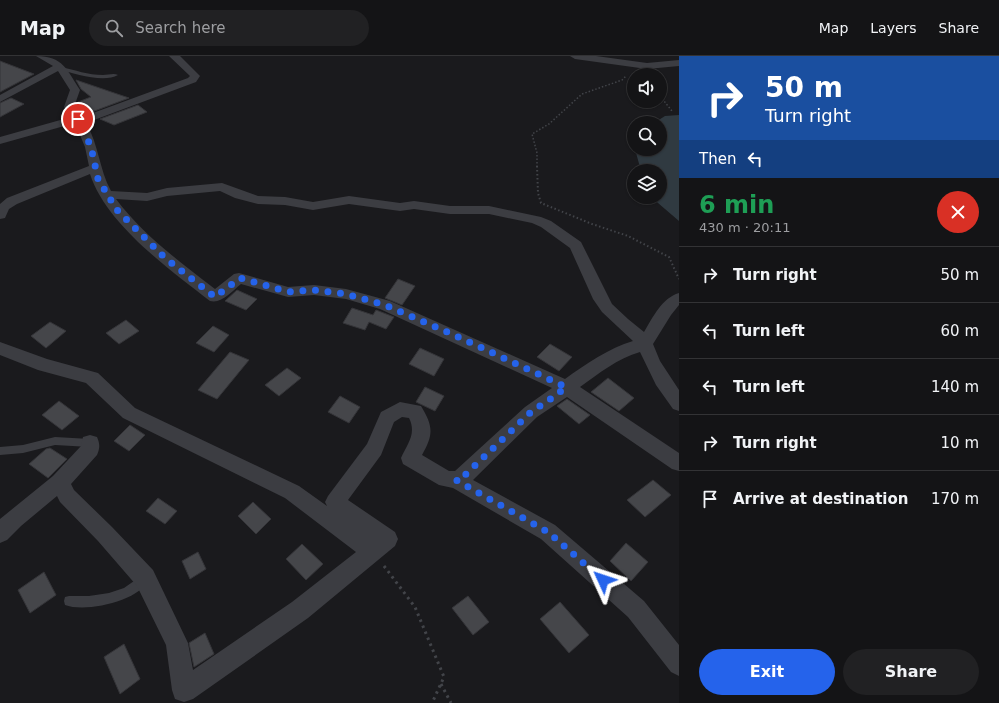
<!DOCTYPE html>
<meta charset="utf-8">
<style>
body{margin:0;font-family:"DejaVu Sans",sans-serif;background:#212123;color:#f1f3f6;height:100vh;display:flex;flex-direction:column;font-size:15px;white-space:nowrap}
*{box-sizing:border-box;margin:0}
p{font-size:13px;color:#9d9ea1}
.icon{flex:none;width:22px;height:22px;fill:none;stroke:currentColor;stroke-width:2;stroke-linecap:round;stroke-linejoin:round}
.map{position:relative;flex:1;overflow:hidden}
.details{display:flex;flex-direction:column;background:#141416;width:320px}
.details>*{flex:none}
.banner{background:#1a4fa0;color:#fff;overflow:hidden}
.tools{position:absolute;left:627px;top:12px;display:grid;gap:8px}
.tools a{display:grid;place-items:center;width:40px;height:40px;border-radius:50%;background:#141416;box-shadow:0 1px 3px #0004,0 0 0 1px #333335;font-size:20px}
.pin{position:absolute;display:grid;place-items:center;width:34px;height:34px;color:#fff;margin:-17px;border:2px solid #fff;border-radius:50%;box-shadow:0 1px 4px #0007}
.me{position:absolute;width:44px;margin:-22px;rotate:312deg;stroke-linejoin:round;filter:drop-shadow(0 0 3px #0008)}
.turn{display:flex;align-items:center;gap:14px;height:84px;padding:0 20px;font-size:18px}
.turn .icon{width:52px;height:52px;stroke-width:2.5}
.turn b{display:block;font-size:28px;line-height:34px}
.then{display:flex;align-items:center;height:38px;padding:0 20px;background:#0003;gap:8px;font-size:15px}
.round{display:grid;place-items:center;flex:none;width:42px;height:42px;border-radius:21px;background:#212123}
.overview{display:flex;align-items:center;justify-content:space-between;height:68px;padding:0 20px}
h1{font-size:24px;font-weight:700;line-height:30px;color:#1e9e55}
.button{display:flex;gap:8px;margin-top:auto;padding:8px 20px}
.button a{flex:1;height:46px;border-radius:24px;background:#2563eb;color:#fff;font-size:16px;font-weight:700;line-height:46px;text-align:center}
.button a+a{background:#212123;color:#f1f3f6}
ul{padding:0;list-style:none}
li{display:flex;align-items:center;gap:12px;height:56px;padding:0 20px;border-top:1px solid #333335}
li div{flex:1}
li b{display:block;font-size:15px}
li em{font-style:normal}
header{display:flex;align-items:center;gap:24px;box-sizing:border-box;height:56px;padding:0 20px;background:#141416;border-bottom:1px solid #333335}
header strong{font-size:19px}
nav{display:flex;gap:22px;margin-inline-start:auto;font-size:14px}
.search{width:280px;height:36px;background:#212123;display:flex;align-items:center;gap:10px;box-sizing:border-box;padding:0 14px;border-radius:22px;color:#9d9ea1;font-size:15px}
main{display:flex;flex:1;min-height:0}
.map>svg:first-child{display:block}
.water{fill:#303a41}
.building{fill:#45464a;stroke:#353539}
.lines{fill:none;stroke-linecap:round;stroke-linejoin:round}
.path-far2{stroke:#424449;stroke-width:1.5;stroke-dasharray:1.5 2;stroke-linecap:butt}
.path-far1{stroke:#424449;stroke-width:2;stroke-dasharray:1.5 2.5;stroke-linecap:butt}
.path{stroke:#424449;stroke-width:3;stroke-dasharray:2.5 4;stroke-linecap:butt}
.service{fill:#3c3d42;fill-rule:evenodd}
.minor{fill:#3c3d42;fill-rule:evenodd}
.route{stroke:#2563eb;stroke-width:7;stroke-dasharray:0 12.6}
</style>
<header>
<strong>Map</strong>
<div class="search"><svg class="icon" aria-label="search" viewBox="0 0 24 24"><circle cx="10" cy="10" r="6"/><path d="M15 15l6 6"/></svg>Search here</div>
<nav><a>Map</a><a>Layers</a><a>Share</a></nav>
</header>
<main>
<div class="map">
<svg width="679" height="647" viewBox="0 0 679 647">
<rect width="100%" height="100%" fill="#1a1a1d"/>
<path class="water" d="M679 59V165L651 141H660V115H641L635 93H660V67H654L665 60Z"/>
<path class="building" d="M0 5 34 18 0 36Z
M76 24 129 42 89 57 78 46 91 41 81 33Z
M11 42 24 48 0 61V47Z
M138 49 147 56 114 69 100 63Z
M398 223 415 230 402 249 385 242Z
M237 234 257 243 246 254 225 245Z
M352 252 373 259 376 254 394 261 386 273 369 266 365 274 343 267Z
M126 264 139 275 119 288 106 277Z
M50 266 66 275 46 292 31 280Z
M213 270 229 279 214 296 196 287Z
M550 288 572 301 559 315 537 301Z
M420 292 444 303 434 320 409 308Z
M230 296 249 304 217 343 198 334Z
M287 312 301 322 279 340 265 329Z
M608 322 634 342 619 355 591 336Z
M425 331 444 340 435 355 416 346Z
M340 340 360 351 349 367 328 356Z
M567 343 590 359 579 368 557 350Z
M59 345 79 360 62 374 42 359Z
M130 369 145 379 129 395 114 385Z
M50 392 67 403 48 422 29 408 46 393Z
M653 424 671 439 645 461 627 444Z
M158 442 177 455 165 468 146 455Z
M253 446 271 463 256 478 238 460Z
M626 487 648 506 631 525 610 505Z
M302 488 323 508 306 524 286 503Z
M198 496 206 513 190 523 182 505Z
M44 516 56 539 30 557 18 534Z
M468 540 489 566 473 579 452 552Z
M560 546 589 579 569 597 540 563Z
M205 577 214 598 194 611 189 587Z
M124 588 140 623 120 638 104 601Z"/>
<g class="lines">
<path class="path-far2" d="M660 40 672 55
M537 111V97L532 78 549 68 582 38 622 24 626 20"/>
<path class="path-far1" d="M537 110 538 137 541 147 592 168 628 180 669 201 679 223"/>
<path class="path" d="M384 510 415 551 444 621 432 647
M441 628 451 647"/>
<path class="service" d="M61 11C75 14 88 19 103 19 108 19 114 17 118 19 104 27 74 18 59 13V12Z
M55 381 90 383 93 384 94 387 93 390 90 391 55 389 23 397 0 399V391L23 389Z
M144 518 148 519 149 523C140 545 86 557 65 549L64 545 65 541 69 540H89L109 537 124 532Z"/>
<path class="minor" d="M36 0C63 0 67 14 80 34L74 51 82 61 188 22 190 20 169 0H180L200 20 196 26 86 67C99 89 99 113 111 135L147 137 167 132 222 127 258 140 285 141 313 146 349 140 400 147 414 145 450 150H489L541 161 551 165 581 186 612 248 628 263 644 276C653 261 662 242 679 237V249L671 259 653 288 660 305 679 334V355L673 353 656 329 640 296C618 302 598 318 580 331L679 397V415L672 413 567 341 537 361 473 424 555 469 644 545 679 589V620L671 616 628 561 541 483 453 432 439 429 403 408 401 402C407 388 417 378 409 362L402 361 394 366 381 399 348 444 395 476 398 483 395 490 308 562 193 643 184 646 175 643 172 634 166 589 137 530 98 485 60 446 57 440 21 470 7 484 0 487V463L53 420 81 390 83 381 90 379 97 381C100 388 100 392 97 399L71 428 74 434 112 471 153 514 188 587 193 614 292 546 356 496 285 442 123 362 86 327 38 314 0 299V286L47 303 98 317 135 352 299 430 327 450 325 446 328 440 367 388 381 356 400 346 421 350C433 370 434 378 422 399L449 415H455L525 351 552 332 380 253 346 243 314 239 288 241 241 228C232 235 222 248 210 245 170 214 106 168 90 118L17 148 9 153 5 162 0 163V148L7 142 89 110 85 91 75 67 0 88V81L71 61 64 51 70 34 58 15 0 46V39L53 10ZM220 135 235 142 258 148 285 149 313 154 349 148 400 155 414 153 450 158H489L532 167 541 171 570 192 593 243 602 256 633 285C609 292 586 308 565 323L390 245 346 233 314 229 288 231 239 217 234 218 215 233C180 206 143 179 116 143L147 145 167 140Z
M570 0H596L647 7 679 4V10L647 13 575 3Z"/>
</g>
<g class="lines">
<path class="route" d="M78 63 91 91 98 123 117 154 164 201 215 241 240 222 288 236 314 234 346 238 385 249 454 279 566 331 555 340 531 356 464 420 456 424 548 476 603 524"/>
</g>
</svg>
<div class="tools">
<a><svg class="icon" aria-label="sound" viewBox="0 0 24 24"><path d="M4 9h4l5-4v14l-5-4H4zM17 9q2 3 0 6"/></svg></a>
<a><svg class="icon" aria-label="search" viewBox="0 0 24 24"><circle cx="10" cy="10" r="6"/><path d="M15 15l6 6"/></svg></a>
<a><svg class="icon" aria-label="layers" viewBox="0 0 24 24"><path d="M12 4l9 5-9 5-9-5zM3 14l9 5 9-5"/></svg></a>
</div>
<div class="pin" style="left:78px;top:63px;background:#d93025"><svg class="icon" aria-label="arrive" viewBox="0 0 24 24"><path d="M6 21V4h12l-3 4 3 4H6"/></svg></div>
<svg class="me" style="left:603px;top:524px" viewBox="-20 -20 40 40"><path d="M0-17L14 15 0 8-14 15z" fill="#2563eb" stroke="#fff" stroke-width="4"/></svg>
</div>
<section class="details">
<div class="banner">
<div class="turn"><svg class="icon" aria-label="right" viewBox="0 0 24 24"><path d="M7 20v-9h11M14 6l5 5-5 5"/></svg><div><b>50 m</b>Turn right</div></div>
<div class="then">Then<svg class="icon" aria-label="left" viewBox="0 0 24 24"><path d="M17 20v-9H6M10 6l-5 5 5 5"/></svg></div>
</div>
<div class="overview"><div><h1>6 min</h1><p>430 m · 20:11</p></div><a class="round" style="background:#d93025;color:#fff"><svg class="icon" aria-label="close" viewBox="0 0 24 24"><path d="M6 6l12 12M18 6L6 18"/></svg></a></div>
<ul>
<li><svg class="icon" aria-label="right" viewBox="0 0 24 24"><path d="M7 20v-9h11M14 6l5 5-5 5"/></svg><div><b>Turn right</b></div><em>50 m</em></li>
<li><svg class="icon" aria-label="left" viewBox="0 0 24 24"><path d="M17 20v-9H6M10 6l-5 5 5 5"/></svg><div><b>Turn left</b></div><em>60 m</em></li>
<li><svg class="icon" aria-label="left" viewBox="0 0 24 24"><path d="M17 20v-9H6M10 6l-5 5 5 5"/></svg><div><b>Turn left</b></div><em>140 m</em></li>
<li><svg class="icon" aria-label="right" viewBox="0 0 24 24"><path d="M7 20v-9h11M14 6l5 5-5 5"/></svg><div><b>Turn right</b></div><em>10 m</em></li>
<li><svg class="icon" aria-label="arrive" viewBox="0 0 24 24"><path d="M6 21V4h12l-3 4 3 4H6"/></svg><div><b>Arrive at destination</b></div><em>170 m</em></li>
</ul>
<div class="button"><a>Exit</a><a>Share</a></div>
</section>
</main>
